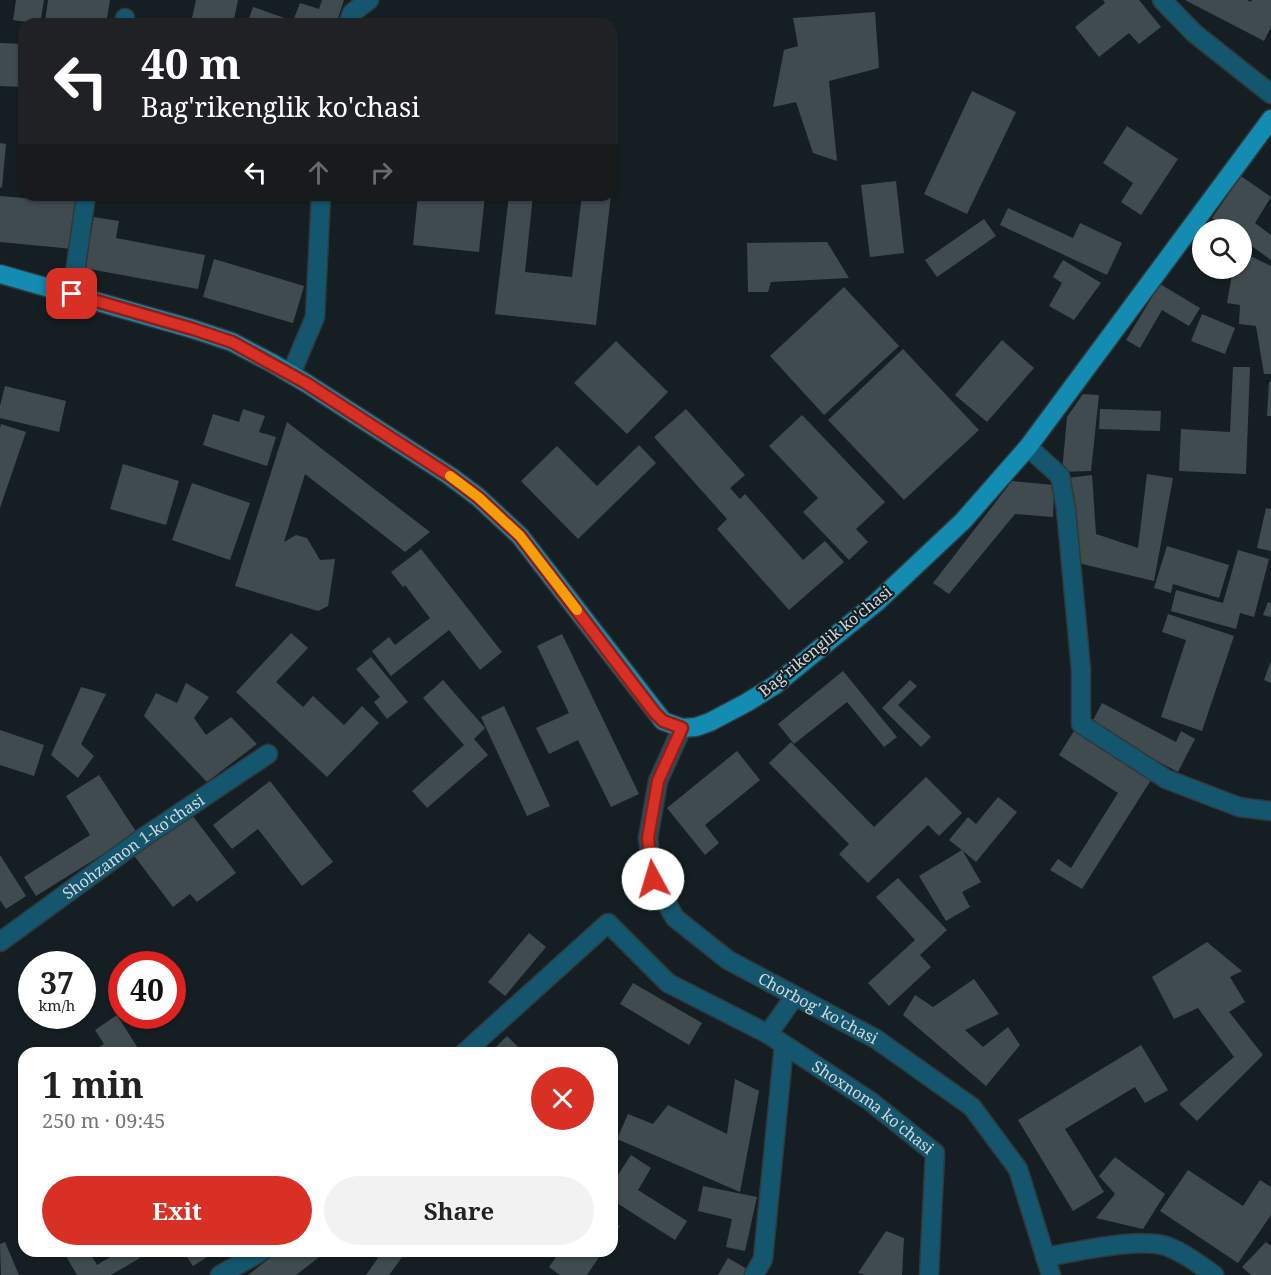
<!DOCTYPE html>
<meta charset="utf-8">
<style>
body{margin:0;font-family:"Noto Serif",serif;background:#f2f2f2;color:#222;height:100vh;display:flex;flex-direction:column;font-size:22px;white-space:nowrap}
*{box-sizing:border-box;margin:0}
p{font-size:20px;color:#767676}
.icon{flex:none;width:33px;height:33px;fill:none;stroke:currentColor;stroke-width:2;stroke-linecap:round;stroke-linejoin:round}
.map{position:relative;flex:1;overflow:hidden}
.details{position:absolute;left:18px;top:1047px;width:600px;height:210px;display:flex;flex-direction:column;background:#fff;border-radius:18px;box-shadow:0 2px 4px #0004}
.details>*{flex:none}
.guide{position:absolute;left:18px;top:18px;width:600px;height:183px;border-radius:18px;box-shadow:0 2px 4px #0004;background:#202124;color:#fff;overflow:hidden}
.buttons{position:absolute;left:1192px;top:219px;display:grid;gap:12px}
.buttons a{display:grid;place-items:center;width:60px;height:60px;border-radius:50%;background:#fff;box-shadow:0 2px 4px #0004;font-size:30px}
.speed{position:absolute;left:18px;top:951px;display:flex;gap:12px;font-size:30px;font-weight:700;text-align:center}
.speed>*{display:grid;place-content:center;width:78px;height:78px;border-radius:50%;background:#fff;box-shadow:0 2px 4px #0004;line-height:1}
.speed small{font-size:15px;font-weight:400}
.speed .limit{border:9px solid #d22;background:#fff;color:#111}
.pin{position:absolute;display:grid;place-items:center;width:51px;height:51px;color:#fff;margin:-26px;border-radius:12px;box-shadow:0 3px 9px #0006}
.me{position:absolute;width:66px;margin:-33px;rotate:354deg;stroke-linejoin:round;filter:drop-shadow(0 0 4px #0008)}
.turn{display:flex;align-items:center;gap:21px;height:126px;padding:0 24px;font-size:27px}
.turn .icon{width:78px;height:78px;stroke-width:2.5}
.turn b{display:block;font-size:42px;line-height:51px}
.lanes{display:flex;align-items:center;height:57px;padding:0 24px;background:#0003;justify-content:center;gap:30px;direction:ltr}
.lanes .off{opacity:.35}
.round{display:grid;place-items:center;flex:none;width:63px;height:63px;border-radius:32px;background:#f2f2f2}
.overview{display:flex;align-items:center;justify-content:space-between;height:102px;padding:0 24px}
h1{font-size:36px;font-weight:700;line-height:45px}
.primary-button{display:flex;gap:12px;margin-top:auto;padding:12px 24px}
.primary-button a{flex:1;height:69px;border-radius:36px;background:#d93025;color:#fff;font-size:24px;font-weight:700;line-height:69px;text-align:center}
.primary-button a+a{background:#f2f2f2;color:#222}
.map>svg:first-child{display:block}
.building{fill:#404b50}
.lines{fill:none;stroke-linecap:round;stroke-linejoin:round}
.minor-casing{stroke:#2f393d;stroke-width:21}
.major-casing{stroke:#2f393d;stroke-width:21}
.minor{stroke:#14566d;stroke-width:18}
.major{stroke:#148cb1;stroke-width:18}
.route-casing{stroke:#8d1f18;stroke-width:15}
.route{stroke:#d93025;stroke-width:10}
.slow{stroke:#f59e0b;stroke-width:10}
.labels{text-anchor:middle;stroke-width:4.5;stroke-linejoin:round;paint-order:stroke}
.street-label{font-size:16px;fill:#d1d7da;stroke:#151f23}
</style>
<div class="map">
<svg width="1271" height="1275" viewBox="0 0 1271 1275">
<rect width="100%" height="100%" fill="#151f23"/>
<path class="building" d="M16 0H44L40 24 13 20Z
M48 0H110L106 24H63L45 21Z
M196 0H238L233 24H213V22L192 18Z
M322 0H344L336 24H247L253 7 293 21 300 3 319 9Z
M1103 0H1139L1161 27 1139 44 1129 33 1099 57 1075 27 1105 3Z
M1185 0H1247L1251 2 1252 0H1271V27L1264 41Z
M875 12 879 68 829 81 837 161 813 153 796 102 773 107 784 50 798 46 793 18Z
M0 43 24 44V87L0 86Z
M972 91 1016 112 967 214 924 194Z
M1127 126 1178 159 1141 215 1121 202 1133 183 1103 163Z
M0 143 6 144 2 188 0 187Z
M1241 176 1271 197 1255 223 1271 235V260L1242 239V230H1228L1212 218Z
M896 181 904 253 870 257 861 185Z
M47 195H78L73 249 0 242V196L47 200Z
M418 195H485L479 252 413 245Z
M509 195H533L525 272 572 277 582 195H611L596 325 495 314Z
M1008 208 1073 238 1080 223 1122 243 1107 275 1000 225Z
M94 217 119 221 116 238 205 255 198 289 84 268Z
M984 219 996 236 937 277 925 260Z
M827 242 849 278 771 282 768 292H748L747 243Z
M1242 252 1271 266V374H1264L1256 326 1239 324 1240 305 1227 303 1233 268H1242Z
M214 259 304 286 293 323 203 297Z
M1063 260 1101 283 1074 320 1049 306 1062 283 1053 277Z
M1160 284 1200 308 1189 326 1162 310 1140 348 1126 340Z
M844 287 899 346 824 415 770 356Z
M1202 314 1235 328 1225 354 1191 341Z
M1002 340 1034 368 987 422 955 395Z
M616 341 668 392 627 434 574 383Z
M903 349 979 430 904 500 828 420Z
M1233 367H1250L1246 474 1179 471 1181 429 1230 432Z
M1269 382H1271V416H1267Z
M5 386 66 401 59 432 0 418V406Z
M1083 394 1099 395 1091 471 1062 472 1067 417Z
M243 409 265 416 259 432 276 437 267 466 203 445 213 414 239 422Z
M686 409 745 475 730 488 740 499 745 494 803 560 825 541 844 562 789 610 717 529 727 519 654 437Z
M1100 409 1161 411 1160 431 1099 429Z
M802 415 885 502 856 529 868 542 849 560 803 512 818 498 769 446Z
M287 422 430 532 405 552 305 474 284 542 296 535 307 538 320 560 335 559 328 606 318 611 235 586Z
M1 424 26 432 0 508V428Z
M639 445 656 463 578 539 521 481 557 446 597 486Z
M123 464 179 481 166 525 110 509Z
M1147 474 1173 478 1154 581 1078 563 1067 478 1092 475 1096 534 1138 548Z
M1012 481 1054 485 1053 517 1015 514 949 594 933 583Z
M192 483 250 503 230 560 172 540Z
M1266 508 1271 509V551L1257 548Z
M1167 546 1229 565 1219 598 1173 584 1171 593 1154 588Z
M421 549 502 652 480 670 449 630 391 676 372 651 389 637 395 645 430 618 405 585 403 587 391 572Z
M1238 550 1269 559 1254 617 1240 613 1236 629 1171 611 1176 590 1223 603Z
M1268 602 1271 603V617L1263 615Z
M1168 614 1234 636 1202 731 1161 717 1186 640 1162 632Z
M291 633 308 648 276 682 303 707 313 696 344 725 362 706 379 723 327 777 236 692Z
M562 634 639 794 611 807 578 740 549 754 536 728 569 713 537 646Z
M371 657 408 702 387 719 374 702 380 697 356 669Z
M1271 661V683L1264 680Z
M843 671 897 737 884 747 847 702 794 744 778 724Z
M443 680 485 728 474 739 488 755 427 808 412 791 464 745 423 698Z
M910 680 917 686 898 705 931 737 921 747 882 708Z
M186 683 209 697 194 718 206 735 231 717 257 744 207 782 144 716 156 693 177 703Z
M81 687 106 694 81 744 94 756 78 778 51 755Z
M1102 703 1176 742 1181 731 1195 739 1178 772 1090 726Z
M504 706 550 806 527 816 481 717Z
M0 730 44 745 34 776 0 765Z
M1074 731 1151 780 1082 889 1050 870 1058 859 1071 868 1118 793 1059 755Z
M791 742 874 827 926 777 962 813 939 836 928 825 868 883 839 854 849 844 769 763Z
M737 751 760 780 705 825 719 843 705 855 667 808Z
M99 775 137 833 36 896 24 877 90 835 66 796Z
M270 781 333 862 302 886 258 829 232 849 213 825Z
M998 797 1017 812 976 862 962 850 981 882 962 892 970 907 946 921 919 876 962 850 949 840 968 817 976 824Z
M189 811 236 873 197 902 190 894 173 907 132 853Z
M0 855 26 896 6 909 0 900Z
M898 878 947 930 920 955 931 967 889 1006 868 983 915 940 876 897Z
M529 933 546 947 505 996 488 982Z
M1207 942 1242 971 1230 977 1245 1002 1229 1012 1263 1055 1197 1121 1179 1104 1234 1057 1198 1008 1174 1019 1152 977Z
M974 979 999 1014 965 1030 983 1047 1008 1027 1020 1045 986 1086 903 1015 915 995 933 1007Z
M633 983 702 1023 689 1045 620 1004Z
M117 1015 141 1053H89L104 1044 95 1030Z
M507 1036 524 1053H490Z
M1141 1045 1168 1090 1145 1103 1135 1087 1065 1129 1104 1192 1073 1211 1018 1120Z
M735 1079 759 1091 740 1192 617 1139 628 1114 653 1124 668 1105 727 1134Z
M631 1155 651 1168 638 1190 687 1221 675 1240 612 1200V1184Z
M1115 1157 1165 1194 1143 1229 1096 1218 1115 1194 1099 1176Z
M1188 1170 1243 1206 1260 1180 1271 1187V1215L1238 1263 1160 1211Z
M703 1186 757 1197 745 1251 726 1247 732 1219 698 1211Z
M612 1220 620 1226 612 1237Z
M886 1231 904 1238 902 1275H865L858 1273Z
M5 1242 19 1275H1L0 1244Z
M1266 1242 1271 1246V1275H1251L1242 1267Z
M63 1251H89L97 1265 120 1251H136L140 1258 111 1275H77Z
M183 1251H217L193 1266Z
M279 1251H327L296 1275H248Z
M368 1251H404L406 1252 389 1275H366L378 1258Z
M560 1251H603L587 1275H560L549 1267Z
M728 1258 747 1269 744 1275H718Z"/>
<g class="lines">
<g class="minor-casing">
<g id="minor">
<path d="M1162 0 1194 33 1271 94"/>
<path d="M125 24V18"/>
<path d="M348 24 352 13 369 0"/>
<path d="M72 294 86 195"/>
<path d="M291 374 315 317 321 195"/>
<path d="M1028 447 1060 476 1066 509 1081 670V724L1166 779 1239 807 1271 811"/>
<path id="s1" d="M682 728 658 781 648 838 653 879 675 918 728 960 876 1039 972 1107 1018 1169 1051 1275"/>
<path id="s2" d="M0 942 144 837 268 754"/>
<path id="s3" d="M768 1034 870 1101 935 1153 929 1275"/>
<path d="M464 1053 608 923 668 983 768 1034 795 996"/>
<path d="M1045 1257C1077 1252 1137 1237 1166 1246 1183 1252 1199 1264 1214 1275"/>
<path d="M220 1275 262 1251"/>
<path d="M754 1275 763 1259 784 1045"/>
</g>
</g>
<g class="major-casing">
<path id="major" d="M0 274 193 329 232 342 272 363 306 383 450 476 478 497 520 536 663 721 682 728 696 727 710 722 746 703 775 685 877 602 963 521 1028 447 1271 119"/>
</g>
<use href="#minor" class="minor"/>
<use href="#major" class="major"/>
</g>
<g class="lines">
<g class="route-casing">
<path id="route" d="M72 294 193 329 232 342 306 383 450 476 478 497 520 536 655 713 663 721 682 728 658 781 648 838 653 879"/>
</g>
<use href="#route" class="route"/>
<path class="slow" d="M450 476 478 497 520 536 577 610"/>
</g>
<g class="labels">
<g class="street-label">
<text transform="translate(825 641) rotate(-39)" y="6">Bag'rikenglik ko'chasi</text>
<text dy="6" stroke="none"><textPath href="#s2" startOffset="164">Shohzamon 1-ko'chasi</textPath></text>
<text dy="6" stroke="none"><textPath href="#s1" startOffset="372">Chorbog' ko'chasi</textPath></text>
<text dy="6" stroke="none"><textPath href="#s3" startOffset="128">Shoxnoma ko'chasi</textPath></text>
</g>
</g>
</svg>
<div class="buttons">
<a><svg class="icon" aria-label="search" viewBox="0 0 24 24"><circle cx="10" cy="10" r="6"/><path d="M15 15l6 6"/></svg></a>
</div>
<div class="speed"><div>37<small>km/h</small></div><div class="limit">40</div></div>
<div class="pin" style="left:72px;top:294px;background:#d93025"><svg class="icon" aria-label="arrive" viewBox="0 0 24 24"><path d="M6 21V4h12l-3 4 3 4H6"/></svg></div>
<svg class="me" style="left:653px;top:879px" viewBox="-20 -20 40 40"><circle r="19" fill="#fff"/><path d="M0-13L10 11 0 6-10 11z" fill="#d93025"/></svg>
<div class="guide">
<div class="turn"><svg class="icon" aria-label="left" viewBox="0 0 24 24"><path d="M17 20v-9H6M10 6l-5 5 5 5"/></svg><div><b>40 m</b>Bag'rikenglik ko'chasi</div></div>
<div class="lanes"><svg class="icon" aria-label="left" viewBox="0 0 24 24"><path d="M17 20v-9H6M10 6l-5 5 5 5"/></svg><svg class="icon off" aria-label="ahead" viewBox="0 0 24 24"><path d="M12 20V5M6 11l6-6 6 6"/></svg><svg class="icon off" aria-label="right" viewBox="0 0 24 24"><path d="M7 20v-9h11M14 6l5 5-5 5"/></svg></div>
</div>
<section class="details">
<div class="overview"><div><h1>1 min</h1><p>250 m · 09:45</p></div><a class="round" style="background:#d93025;color:#fff"><svg class="icon" aria-label="close" viewBox="0 0 24 24"><path d="M6 6l12 12M18 6L6 18"/></svg></a></div>
<div class="primary-button"><a>Exit</a><a>Share</a></div>
</section>
</div>
